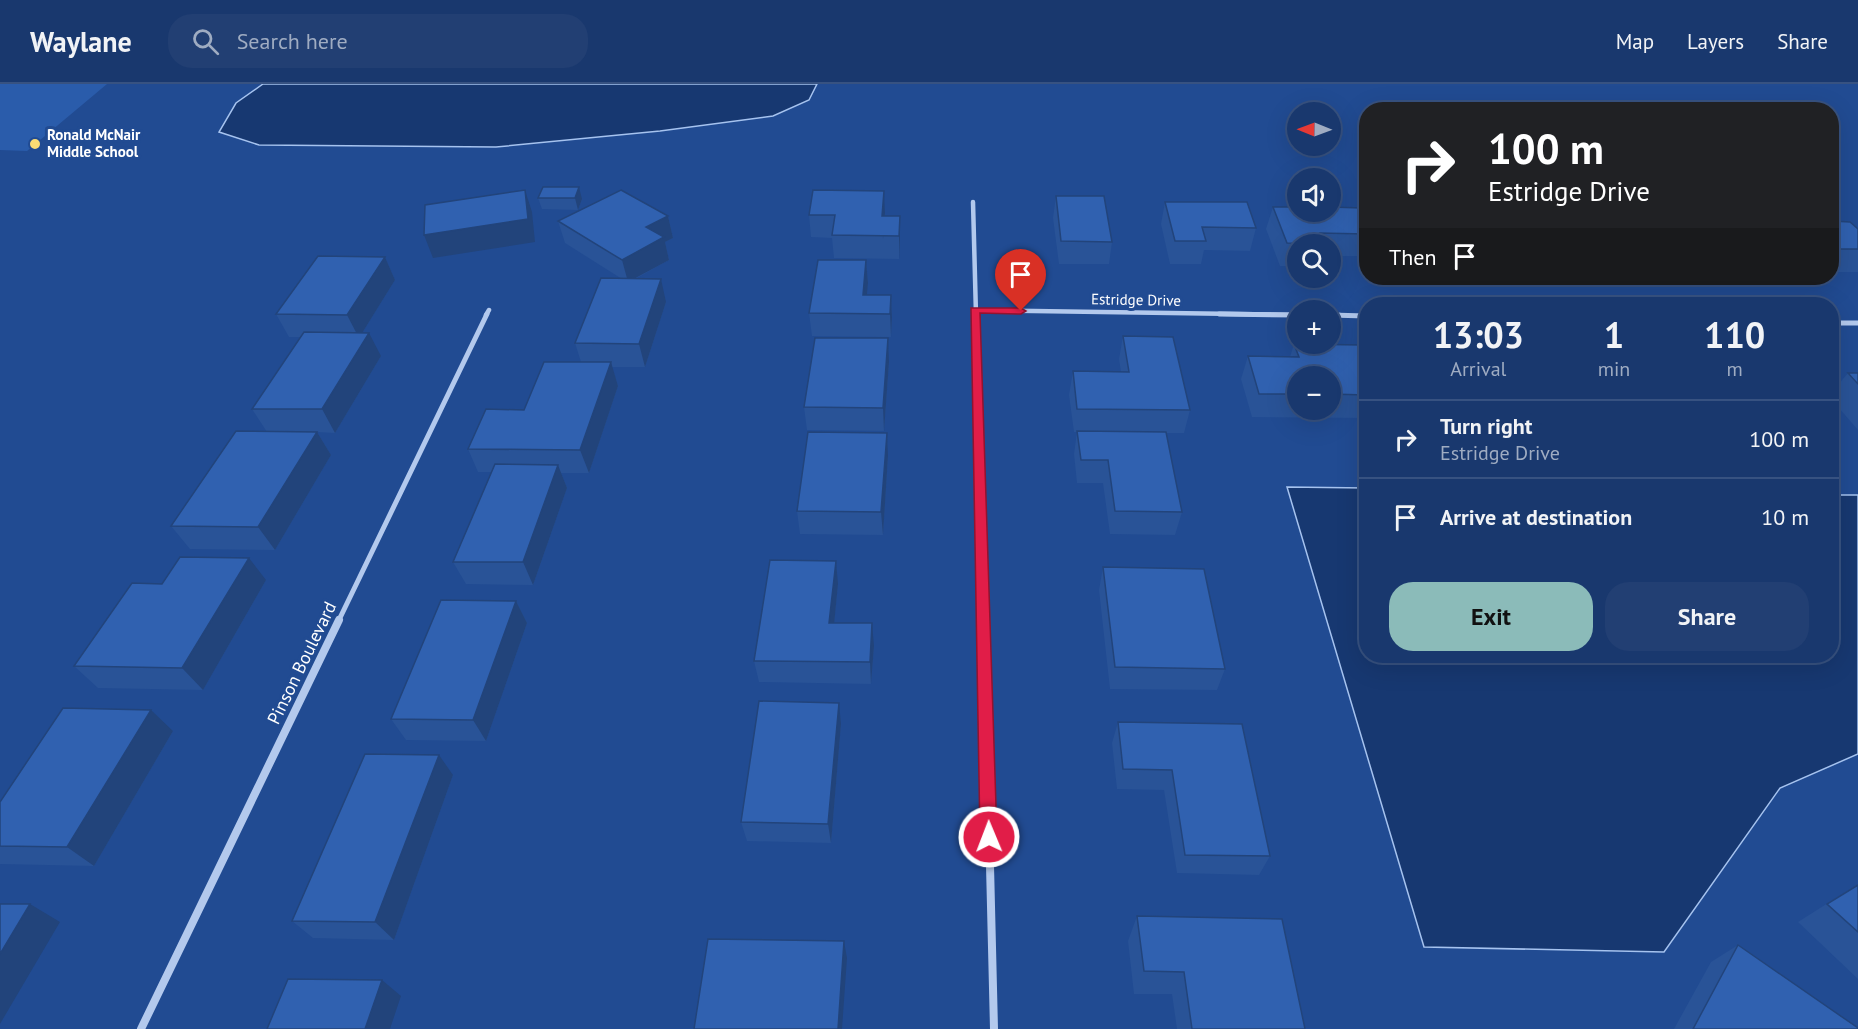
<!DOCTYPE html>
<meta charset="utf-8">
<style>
body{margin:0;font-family:"PT Sans",sans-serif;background:#223f73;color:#f1f3f6;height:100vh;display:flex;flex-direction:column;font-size:22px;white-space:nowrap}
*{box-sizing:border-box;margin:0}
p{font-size:20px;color:#9facc2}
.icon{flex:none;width:33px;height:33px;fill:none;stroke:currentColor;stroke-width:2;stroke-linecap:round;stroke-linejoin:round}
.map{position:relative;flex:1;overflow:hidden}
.panel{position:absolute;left:1359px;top:213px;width:480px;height:366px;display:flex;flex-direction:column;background:#19386e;border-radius:24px;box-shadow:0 6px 24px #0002,0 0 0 2px #375281}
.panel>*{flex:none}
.hud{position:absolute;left:1359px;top:18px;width:480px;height:183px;border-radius:24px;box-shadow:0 6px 24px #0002,0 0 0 2px #375281;background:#202124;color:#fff;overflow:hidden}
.needle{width:39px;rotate:271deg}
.controls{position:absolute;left:1287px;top:18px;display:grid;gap:12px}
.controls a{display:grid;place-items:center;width:54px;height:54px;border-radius:50%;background:#19386e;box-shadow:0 6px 24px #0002,0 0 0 2px #375281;font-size:30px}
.pin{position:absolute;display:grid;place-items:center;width:51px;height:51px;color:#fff;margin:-62px -26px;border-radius:50% 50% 50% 0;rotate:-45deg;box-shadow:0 0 6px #0007}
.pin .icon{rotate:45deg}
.me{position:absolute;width:66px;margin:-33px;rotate:359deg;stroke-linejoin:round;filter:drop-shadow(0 0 4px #0008)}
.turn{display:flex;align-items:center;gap:21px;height:126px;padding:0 30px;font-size:27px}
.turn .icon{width:78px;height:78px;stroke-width:2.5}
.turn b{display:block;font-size:42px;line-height:51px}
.then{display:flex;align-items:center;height:57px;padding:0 30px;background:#0003;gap:12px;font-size:22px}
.eta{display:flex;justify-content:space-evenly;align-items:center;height:102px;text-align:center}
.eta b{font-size:36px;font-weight:600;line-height:42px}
.action{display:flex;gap:12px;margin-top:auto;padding:12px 30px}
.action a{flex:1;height:69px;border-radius:24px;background:#8bbbb9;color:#111;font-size:24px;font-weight:600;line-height:69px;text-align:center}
.action a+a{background:#223f73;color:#f1f3f6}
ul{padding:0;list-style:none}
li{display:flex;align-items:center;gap:18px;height:78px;padding:0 30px;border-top:2px solid #375281}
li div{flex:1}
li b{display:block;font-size:22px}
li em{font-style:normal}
header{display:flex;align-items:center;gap:36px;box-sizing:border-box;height:84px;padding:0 30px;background:#19386e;border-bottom:2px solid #375281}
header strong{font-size:28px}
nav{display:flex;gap:33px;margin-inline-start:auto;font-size:21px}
.search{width:420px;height:54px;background:#223f73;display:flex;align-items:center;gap:15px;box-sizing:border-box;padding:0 21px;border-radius:24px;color:#9facc2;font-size:22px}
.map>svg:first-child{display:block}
.green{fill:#2a5cab}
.water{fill:#173871;stroke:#a6c3ef;stroke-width:1.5}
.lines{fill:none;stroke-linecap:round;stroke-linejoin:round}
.minor-far2{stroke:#b3c9ed;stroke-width:4.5}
.minor-far1{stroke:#b3c9ed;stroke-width:5}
.minor{stroke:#b3c9ed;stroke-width:8}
.wall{fill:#295397;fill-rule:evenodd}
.shaded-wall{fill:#22447b}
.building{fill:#3061b0;stroke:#22447b;stroke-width:1.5}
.route{fill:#e11d48;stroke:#92132f;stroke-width:1.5}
.poi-dot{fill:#fadc74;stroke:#214b92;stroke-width:2}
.labels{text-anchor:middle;stroke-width:6;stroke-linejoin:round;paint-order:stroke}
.far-poi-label{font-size:15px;font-weight:bold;fill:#fff;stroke:#214b92;text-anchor:start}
.far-street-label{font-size:15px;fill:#fff;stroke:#214b92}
.street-label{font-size:18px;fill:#fff;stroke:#214b92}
</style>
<header>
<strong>Waylane</strong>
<div class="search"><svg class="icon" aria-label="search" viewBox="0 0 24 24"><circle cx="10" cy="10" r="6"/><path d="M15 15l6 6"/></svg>Search here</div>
<nav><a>Map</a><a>Layers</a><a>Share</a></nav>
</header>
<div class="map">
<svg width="1858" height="945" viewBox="0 0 1858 945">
<rect width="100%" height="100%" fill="#214b92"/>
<path class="green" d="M0 0H107L27 67 0 66Z"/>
<path class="water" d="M263 0H817L809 16 773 32 660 47 496 63 259 61 219 48 236 19Z
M1287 403 1366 404V572H1832V411H1858V670L1780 704 1664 868 1424 863Z"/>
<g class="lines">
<path class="minor-far2" d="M973 118 976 231
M974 226 1298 231
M486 231 489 226
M1330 231H1340"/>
<path class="minor-far1" d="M976 230 984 538
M1219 230 1298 231
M1330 231 1366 232
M1832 239H1858
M338 538 487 230"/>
<path class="minor" d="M984 536 994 945
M141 945 339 536"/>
</g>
<path class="wall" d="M543 103 582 115 578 126 542 125 538 114Z
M1056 112 1112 158 1109 180H1059L1053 134Z
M1165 118 1256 144 1250 167 1204 166 1201 180H1170L1161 140Z
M1273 123 1366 133V172H1330V160H1298V182H1280L1266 145Z
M885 129V132L900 155 899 175 834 174 832 154 811 153 809 131Z
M668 132 673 154 665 158 669 176 635 195 666 218 645 283H612L618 302 589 389H561L567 404 533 501 466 500 453 478 492 388H478L468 365 524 326 581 278 575 259 622 195 565 159 558 137Z
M1832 137 1858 145V188H1832Z
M385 173 395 196 362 249 381 272 335 349 317 348 331 371 275 466 190 465 171 442 267 348 252 325 301 253H289L276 230Z
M866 176 868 199 866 211H891L892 234 891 253 812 252 809 229Z
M1123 252 1190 326 1184 349H1166L1182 428 1175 451 1110 450 1103 399H1077L1074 370 1077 348H1074L1069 311 1073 287 1121 288 1119 275Z
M1294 260 1366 271V334L1252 333 1241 295 1248 272 1290 273ZM1298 292H1330V326H1298Z
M889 278 884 347 807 346 804 323Z
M1848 289H1858V346L1832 316V308Z
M888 372 883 451 800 450 797 427Z
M1103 483 1225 585 1217 606 1110 605 1099 506Z
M266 496 203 606 98 604 74 582 162 500Z
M838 500 834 539 874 562 871 600 759 598 754 577Z
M516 517 527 539 486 657 406 656 391 635Z
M1118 638 1270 772 1259 791 1177 789 1164 706 1117 705 1112 659Z
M841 640 831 759 747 757 741 738Z
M173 647 94 782 0 780V718Z
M453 691 394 856 313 854 292 837Z
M1858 800V895L1798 838Z
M1137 832 1305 945H1177L1172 910H1134L1128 857Z
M1738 861 1858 945H1674L1711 878Z"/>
<path class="shaded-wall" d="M579 103 582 115 578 126 575 114Z
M525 106 532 128 535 158 433 174 424 151Z
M884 107 885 129 883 155 882 132Z
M668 132 673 154 665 158 669 176 628 198 622 176 646 143Z
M900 132V155L899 175V152Z
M385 173 395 196 359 254 347 231Z
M866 176 868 199 865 230 863 211Z
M661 195 666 218 645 283 639 260Z
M891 211 892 234 891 253 890 230Z
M369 249 381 272 335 349 322 325Z
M888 254 889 278 884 347 883 324Z
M611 278 618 302 589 389 580 366Z
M317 348 331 371 275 466 258 443Z
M887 349 888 372 883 451 881 428Z
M558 381 567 404 533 501 523 478Z
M249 474 266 496 203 606 182 584Z
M836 477 838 500 832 561 829 539Z
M516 517 527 539 486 657 473 636Z
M872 539 874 562 871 600 870 578Z
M839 619 841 640 831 759 828 740Z
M151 626 173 647 94 782 67 763Z
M439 671 453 691 394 856 375 838Z
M30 820 60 838 0 940V870Z
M844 857 847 874 842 945H838Z
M382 896 401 912 390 945H365Z"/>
<path class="building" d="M543 103H579L575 114H538Z
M525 106 528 135 424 151 425 121Z
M621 106 668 132 646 143 664 153 622 176 558 137Z
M813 106 884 107 882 132H900L899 152 832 151 835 131H809Z
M1056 112H1104L1112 158 1061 157Z
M1165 118H1247L1256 144 1202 143 1206 157H1175Z
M1273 123H1298V128H1330V123L1362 124 1366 133V150L1320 149 1325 160 1287 159Z
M1832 137 1850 138 1858 145V165H1832Z
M318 172 385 173 347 231 276 230Z
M818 176H866L863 211H891L890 230 809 229Z
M601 194 661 195 639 260 575 259Z
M304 248 369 249 322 325H252Z
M1123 252 1173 253 1190 326 1077 325 1073 287 1129 288Z
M815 254H888L883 324 804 323Z
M1294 260 1362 261 1366 271V311L1330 310V292H1298V310H1259L1248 272 1299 273Z
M544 278H611L580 366 468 365 486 325 524 326Z
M1848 289H1858V300Z
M236 347 317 348 258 443 171 442Z
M1077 347 1166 348 1182 428 1115 427 1108 376H1081Z
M808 348 887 349 881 428 797 427Z
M495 380 558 381 523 478H453Z
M180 473 249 474 182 584 74 582 132 499 162 500Z
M770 476 836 477 829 539H872L870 578 754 577Z
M1103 483 1204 485 1225 585 1115 583Z
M441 516 516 517 473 636 391 635Z
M759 617 839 619 828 740 741 738Z
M63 624 151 626 67 763 0 762V718Z
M1118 638 1242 640 1270 772 1185 771 1172 686 1123 685Z
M365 670 439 671 375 838 292 837Z
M1858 801V848L1827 820Z
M0 820H30L0 870Z
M1137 832 1282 835 1305 945H1192L1184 888 1144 887Z
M708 855 844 857 838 945H694Z
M1738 861 1858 944V945H1693Z
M288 895 382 896 365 945H267Z"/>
<path class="route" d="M971 224H1021L1026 227 1021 230 980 229 997 753 995 759 989 761 983 759 980 753Z"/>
<circle class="poi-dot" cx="35" cy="60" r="6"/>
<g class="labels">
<g class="far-poi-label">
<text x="47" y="56">Ronald McNair<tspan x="47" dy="17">Middle School</tspan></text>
</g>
<g class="far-street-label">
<text transform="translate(1136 216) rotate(1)" y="5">Estridge Drive</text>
</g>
<g class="street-label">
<text transform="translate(302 579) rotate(-64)" y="6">Pinson Boulevard</text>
</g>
</g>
</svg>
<div class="controls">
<a><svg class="needle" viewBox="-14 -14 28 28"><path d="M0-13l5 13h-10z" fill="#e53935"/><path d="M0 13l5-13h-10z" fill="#9facc2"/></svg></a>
<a><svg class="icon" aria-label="sound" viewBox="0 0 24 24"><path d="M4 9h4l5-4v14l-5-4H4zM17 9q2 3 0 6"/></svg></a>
<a><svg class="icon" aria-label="search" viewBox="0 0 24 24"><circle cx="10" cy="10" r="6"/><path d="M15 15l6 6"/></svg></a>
<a>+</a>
<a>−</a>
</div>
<div class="pin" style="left:1021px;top:227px;background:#d93025"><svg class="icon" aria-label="arrive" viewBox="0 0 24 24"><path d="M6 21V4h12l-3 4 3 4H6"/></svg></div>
<svg class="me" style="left:989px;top:753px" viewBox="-20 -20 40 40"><circle r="17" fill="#e11d48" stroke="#fff" stroke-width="3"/><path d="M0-11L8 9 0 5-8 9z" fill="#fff"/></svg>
<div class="hud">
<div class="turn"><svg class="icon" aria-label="right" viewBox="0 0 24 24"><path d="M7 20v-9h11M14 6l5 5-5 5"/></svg><div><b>100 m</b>Estridge Drive</div></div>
<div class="then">Then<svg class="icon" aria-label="arrive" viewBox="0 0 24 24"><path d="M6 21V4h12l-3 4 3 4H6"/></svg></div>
</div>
<section class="panel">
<div class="eta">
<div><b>13:03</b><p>Arrival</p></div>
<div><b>1</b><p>min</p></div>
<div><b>110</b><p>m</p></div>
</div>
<ul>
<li><svg class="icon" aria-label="right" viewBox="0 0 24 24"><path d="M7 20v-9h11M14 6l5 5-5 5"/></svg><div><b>Turn right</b><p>Estridge Drive</p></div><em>100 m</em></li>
<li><svg class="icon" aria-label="arrive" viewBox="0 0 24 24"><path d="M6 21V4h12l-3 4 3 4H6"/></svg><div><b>Arrive at destination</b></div><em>10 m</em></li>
</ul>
<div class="action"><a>Exit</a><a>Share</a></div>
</section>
</div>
